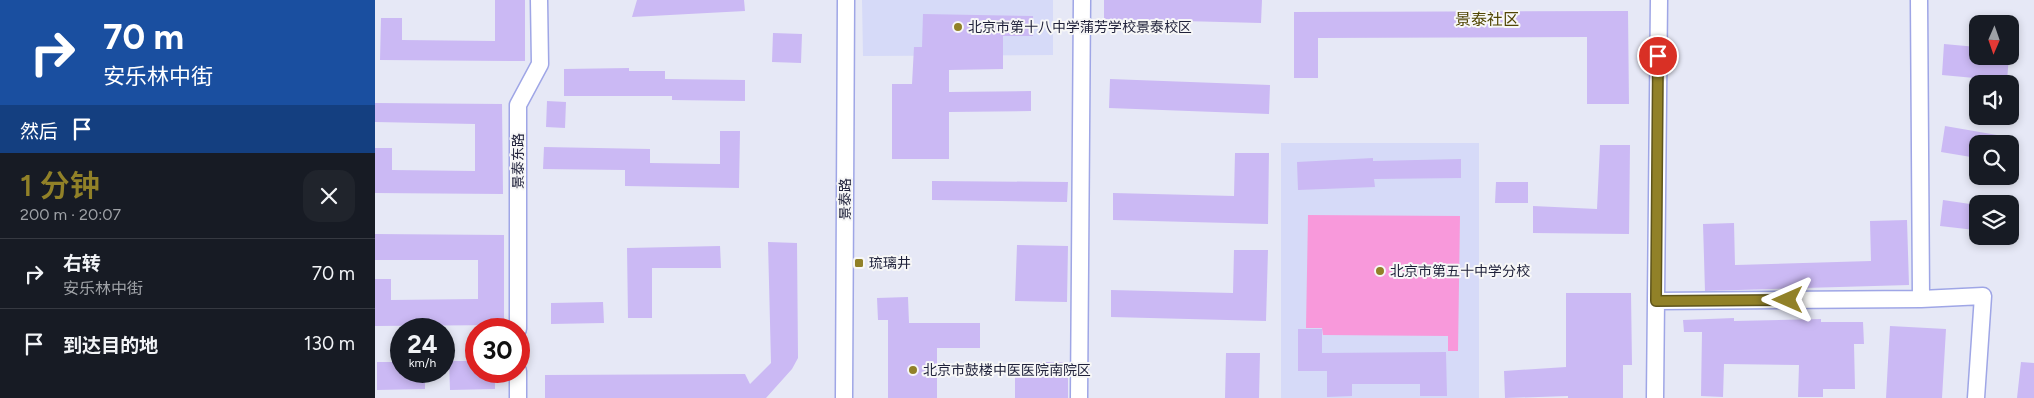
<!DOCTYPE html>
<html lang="zh">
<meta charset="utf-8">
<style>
body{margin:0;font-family:Figtree,"Noto Sans SC",sans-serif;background:#20242c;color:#f1f3f6;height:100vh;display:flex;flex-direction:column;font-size:19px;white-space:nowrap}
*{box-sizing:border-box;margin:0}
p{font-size:16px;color:#9ea1a6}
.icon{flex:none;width:28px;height:28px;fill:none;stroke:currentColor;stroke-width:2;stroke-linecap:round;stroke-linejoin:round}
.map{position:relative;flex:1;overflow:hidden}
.drawer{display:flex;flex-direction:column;background:#171b24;width:375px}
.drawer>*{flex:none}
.top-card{background:#1a4fa0;color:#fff;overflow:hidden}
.needle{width:32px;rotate:182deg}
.fabs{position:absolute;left:1594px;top:15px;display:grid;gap:10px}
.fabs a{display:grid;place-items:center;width:50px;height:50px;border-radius:10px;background:#171b24;box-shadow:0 2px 8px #0003;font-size:25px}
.speed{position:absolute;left:15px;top:318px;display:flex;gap:10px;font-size:25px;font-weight:700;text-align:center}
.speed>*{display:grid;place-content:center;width:65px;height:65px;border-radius:50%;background:#171b24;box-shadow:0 2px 8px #0003;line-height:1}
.speed small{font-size:12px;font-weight:400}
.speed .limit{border:8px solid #d22;background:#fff;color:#111}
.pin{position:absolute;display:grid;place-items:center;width:42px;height:42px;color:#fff;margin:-21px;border:2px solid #fff;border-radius:50%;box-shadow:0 1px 5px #0007}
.me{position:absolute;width:55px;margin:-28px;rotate:270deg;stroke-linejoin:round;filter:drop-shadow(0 0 4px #0008)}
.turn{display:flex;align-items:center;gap:18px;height:105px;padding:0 20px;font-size:22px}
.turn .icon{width:65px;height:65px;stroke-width:2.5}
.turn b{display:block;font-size:35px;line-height:42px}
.then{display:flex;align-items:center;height:48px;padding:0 20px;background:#0003;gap:10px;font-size:19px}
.round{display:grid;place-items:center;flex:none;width:52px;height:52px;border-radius:15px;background:#20242c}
.overview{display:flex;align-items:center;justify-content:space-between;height:85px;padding:0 20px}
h1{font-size:30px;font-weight:600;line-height:38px;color:#918128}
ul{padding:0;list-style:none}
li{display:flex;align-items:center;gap:15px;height:70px;padding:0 20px;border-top:1px solid #363941}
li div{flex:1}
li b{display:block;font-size:19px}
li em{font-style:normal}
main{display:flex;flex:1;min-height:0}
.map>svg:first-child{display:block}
.built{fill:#d6daf8}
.green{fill:#f899db}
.building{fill:#cbb9f4}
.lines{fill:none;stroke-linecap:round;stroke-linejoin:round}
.minor-casing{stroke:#9fa6e6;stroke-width:19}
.minor{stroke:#fff;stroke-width:16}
.route-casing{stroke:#5e541a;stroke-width:12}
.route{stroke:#918128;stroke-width:9}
.poi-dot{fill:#918128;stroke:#f7f7f7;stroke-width:2}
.labels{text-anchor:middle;stroke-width:4;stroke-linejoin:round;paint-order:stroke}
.poi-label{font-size:14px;fill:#1f213a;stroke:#f7f7f7;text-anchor:start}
.street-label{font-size:14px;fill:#1f213a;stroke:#f7f7f7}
.quarter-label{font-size:16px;fill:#514603;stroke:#f7f7f7}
</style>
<main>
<section class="drawer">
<div class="top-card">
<div class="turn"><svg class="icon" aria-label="right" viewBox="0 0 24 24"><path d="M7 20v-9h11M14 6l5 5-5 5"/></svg><div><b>70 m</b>安乐林中街</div></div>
<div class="then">然后<svg class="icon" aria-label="arrive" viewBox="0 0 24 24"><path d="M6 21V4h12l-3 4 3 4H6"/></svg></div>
</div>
<div class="overview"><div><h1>1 分钟</h1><p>200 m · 20:07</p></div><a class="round"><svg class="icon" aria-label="close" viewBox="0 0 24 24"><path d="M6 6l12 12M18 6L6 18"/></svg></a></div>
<ul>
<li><svg class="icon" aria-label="right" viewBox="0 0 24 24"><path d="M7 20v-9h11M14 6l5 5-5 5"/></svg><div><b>右转</b><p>安乐林中街</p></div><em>70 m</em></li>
<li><svg class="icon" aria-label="arrive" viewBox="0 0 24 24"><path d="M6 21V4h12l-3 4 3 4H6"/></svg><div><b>到达目的地</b></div><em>130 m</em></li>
</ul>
</section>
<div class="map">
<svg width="1659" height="398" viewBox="0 0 1659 398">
<rect width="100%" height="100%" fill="#e6e8f6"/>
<path class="built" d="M487 0H678V55L488 56Z
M906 143H1104V398H906Z"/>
<path class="green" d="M933 215 1085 216 1083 351H1073V336L948 335 947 328H931Z"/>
<path class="building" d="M120 0H150V61L5 60 6 18H27V40L120 41Z
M262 0H369L370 11 257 17Z
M729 0H887L886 23 729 19Z
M1253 11 1254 104H1212V37L943 38V78H919V12Z
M548 14 658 16V36H628V69L574 70V92L656 91V111L574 112V159H517V84H537L539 47H547Z
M398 33 427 34 426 63 397 62Z
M1569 44 1602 47V56H1634L1632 81 1567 75Z
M254 68V71H290V79L370 80V101L297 100V96H189V69Z
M735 79 895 85 894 114 734 108Z
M172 101 191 102 190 128 171 127Z
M0 103 127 104 128 194 0 193V148H17V170L100 171V124L0 122Z
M1570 126 1622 135 1621 144H1602V158L1566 152Z
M345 131H365L364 188 250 186V170L168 169 169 147 275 149V163L345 164Z
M1225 145H1255L1254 234 1158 233V206L1222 209Z
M860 153H894L893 224 738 220V193L859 196Z
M998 158V161L1086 159V178L999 179 1000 187 923 190 922 162Z
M557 181 693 182 692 202 557 200Z
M1121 182H1153V203H1120Z
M1568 200 1602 205 1600 230 1565 226Z
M1532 220 1534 285 1330 291 1328 224 1359 223 1360 265 1496 261 1495 221Z
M0 234 129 235V325L0 326V279H16V300L103 299V260H0Z
M393 242 422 243 423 358 417 369 391 398H170V375L370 374 375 384 396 363Z
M642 245 693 246 692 302 640 301Z
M345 246 346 268H277V318H253L252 248Z
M859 250H893L891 321 736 317V290L858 293Z
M1191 293H1256L1257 365H1248V398H1193V396L1130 398 1129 371 1191 367Z
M533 297 534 323H605V348H562V398H513V320H503L502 298Z
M228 302 229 323 176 324V303Z
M1359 318V321L1446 319V322H1488L1489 344H1479L1480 389H1448V397H1423L1424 365 1349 364 1348 397 1326 396 1327 332H1309L1308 320Z
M1515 326 1571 329 1567 398H1511Z
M923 329H947V353L1071 352 1072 396H1045V384H977V396L952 397V371H923Z
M851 353H885L884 398H850Z
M74 361H101V371H120V389L75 390Z
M2 362H26V371H50V389L2 390Z
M640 362H693V398H640Z
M1646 362 1659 363V398H1642Z"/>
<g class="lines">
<g class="minor-casing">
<path id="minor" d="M1544 0 1546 299
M1281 301 1546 299 1608 296 1601 398
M143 329V105L165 64 164 0
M143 371V398
M469 398 471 0
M704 398 707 0
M1280 398 1284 0"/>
</g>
<use href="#minor" class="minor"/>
</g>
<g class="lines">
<g class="route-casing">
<path id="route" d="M1283 56 1281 301 1413 300"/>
</g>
<use href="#route" class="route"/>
</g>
<g class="poi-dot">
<circle cx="583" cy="27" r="5"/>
<rect x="479" y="258" width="10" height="10" rx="2.5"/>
<circle cx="1005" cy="271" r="5"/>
<circle cx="538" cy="370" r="5"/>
</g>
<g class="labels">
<g class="poi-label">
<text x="593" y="32">北京市第十八中学蒲芳学校景泰校区</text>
<text x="494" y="268">琉璃井</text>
<text x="1015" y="276">北京市第五十中学分校</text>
<text x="548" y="375">北京市鼓楼中医医院南院区</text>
</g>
<g class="street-label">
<text transform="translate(143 161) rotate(-90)" y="5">景泰东路</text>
<text transform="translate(470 199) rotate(-90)" y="5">景泰路</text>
</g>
<g class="quarter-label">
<text x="1112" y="25">景泰社区</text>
</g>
</g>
</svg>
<div class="fabs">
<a><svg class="needle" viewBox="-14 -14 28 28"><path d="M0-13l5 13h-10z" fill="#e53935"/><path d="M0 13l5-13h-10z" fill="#9ea1a6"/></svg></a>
<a><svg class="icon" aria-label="sound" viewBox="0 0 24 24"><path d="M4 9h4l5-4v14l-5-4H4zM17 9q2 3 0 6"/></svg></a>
<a><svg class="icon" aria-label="search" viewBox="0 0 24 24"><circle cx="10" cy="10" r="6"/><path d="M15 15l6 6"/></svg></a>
<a><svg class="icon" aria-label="layers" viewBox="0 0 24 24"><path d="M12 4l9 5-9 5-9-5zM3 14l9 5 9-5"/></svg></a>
</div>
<div class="speed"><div>24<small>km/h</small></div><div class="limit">30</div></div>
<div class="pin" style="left:1283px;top:56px;background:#d93025"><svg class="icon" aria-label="arrive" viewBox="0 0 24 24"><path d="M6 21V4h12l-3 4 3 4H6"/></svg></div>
<svg class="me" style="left:1413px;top:300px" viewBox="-20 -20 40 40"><path d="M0-17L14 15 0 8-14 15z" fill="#918128" stroke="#fff" stroke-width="4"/></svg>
</div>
</main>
